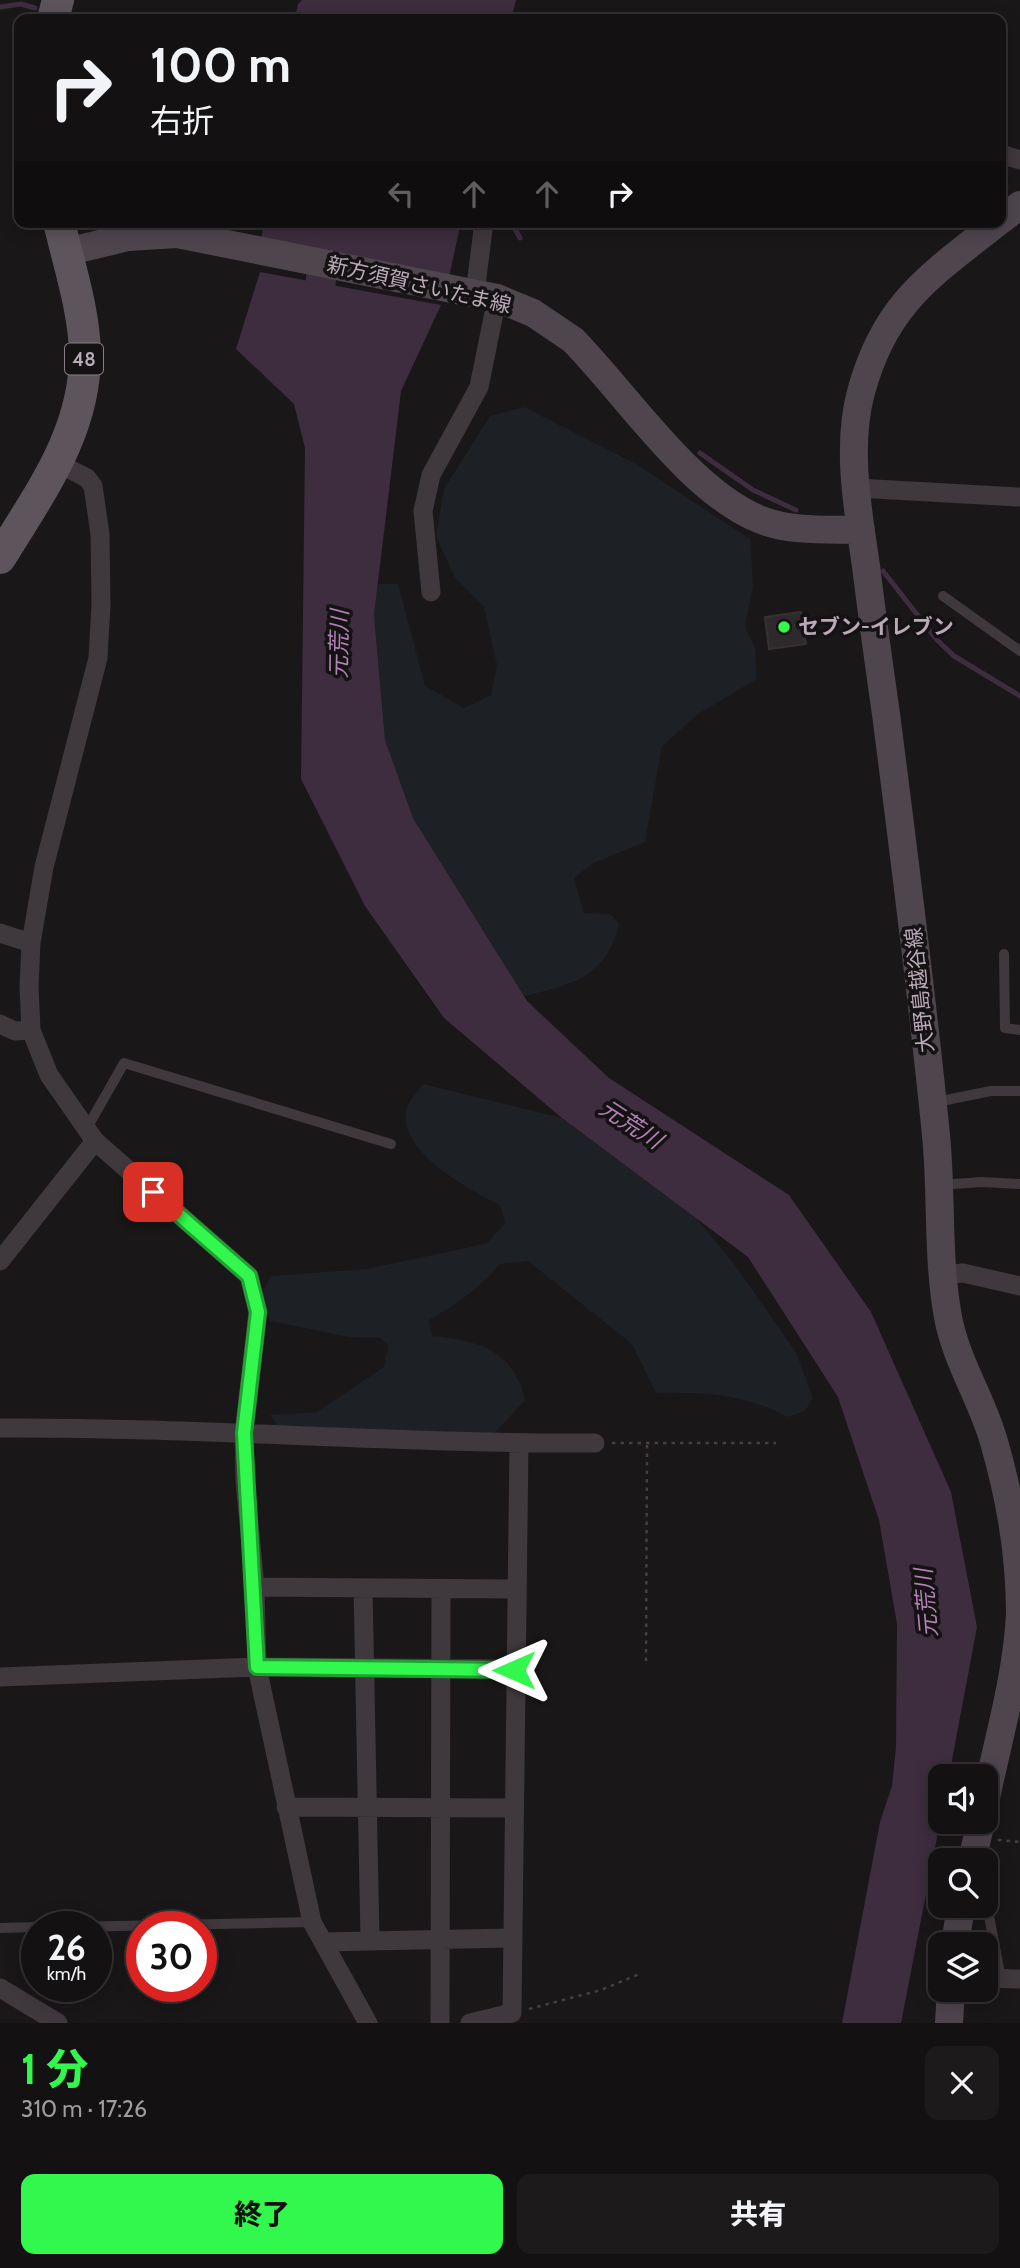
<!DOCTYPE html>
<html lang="ja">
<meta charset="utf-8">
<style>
body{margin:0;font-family:Cabin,"Noto Sans JP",sans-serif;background:#1d1a1c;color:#f1f3f6;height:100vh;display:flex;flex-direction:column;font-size:26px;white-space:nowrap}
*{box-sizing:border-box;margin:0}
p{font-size:23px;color:#9d9da0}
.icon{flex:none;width:38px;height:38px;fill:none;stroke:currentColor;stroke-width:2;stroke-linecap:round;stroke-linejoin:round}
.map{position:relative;height:2023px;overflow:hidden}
.sheet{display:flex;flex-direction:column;background:#141113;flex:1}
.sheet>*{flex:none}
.top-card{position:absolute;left:14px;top:14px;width:992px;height:214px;border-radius:14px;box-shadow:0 4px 18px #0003,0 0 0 2px #333133;background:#141113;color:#f1f3f6;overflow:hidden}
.fabs{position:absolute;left:928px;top:1764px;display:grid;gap:14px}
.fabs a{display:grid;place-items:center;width:70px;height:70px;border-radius:14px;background:#141113;box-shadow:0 4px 18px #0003,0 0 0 2px #333133;font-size:35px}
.speed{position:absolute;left:21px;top:1911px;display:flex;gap:14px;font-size:35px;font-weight:700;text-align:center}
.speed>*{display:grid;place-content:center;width:91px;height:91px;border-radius:50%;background:#141113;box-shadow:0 4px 18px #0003,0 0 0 2px #333133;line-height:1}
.speed small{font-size:18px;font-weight:400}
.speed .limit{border:10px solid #d22;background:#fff;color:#111}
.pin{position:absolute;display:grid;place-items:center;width:60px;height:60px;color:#fff;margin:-30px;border-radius:14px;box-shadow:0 4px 10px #0006}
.me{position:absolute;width:77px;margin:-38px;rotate:270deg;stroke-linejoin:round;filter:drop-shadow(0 0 5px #0008)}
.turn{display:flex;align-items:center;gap:24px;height:147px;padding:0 21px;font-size:32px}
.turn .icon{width:91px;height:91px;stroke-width:2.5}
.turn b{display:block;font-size:49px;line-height:60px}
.lanes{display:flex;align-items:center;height:66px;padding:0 21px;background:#0003;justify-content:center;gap:35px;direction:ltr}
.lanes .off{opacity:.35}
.round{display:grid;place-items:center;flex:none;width:74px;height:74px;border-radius:14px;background:#1d1a1c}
.headline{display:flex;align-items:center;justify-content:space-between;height:119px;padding:0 21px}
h1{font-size:42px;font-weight:800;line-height:52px;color:#32f74d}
.button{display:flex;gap:14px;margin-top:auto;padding:14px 21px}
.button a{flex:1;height:80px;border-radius:14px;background:#32f74d;color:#111;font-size:28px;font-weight:800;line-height:80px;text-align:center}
.button a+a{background:#1d1a1c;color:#f1f3f6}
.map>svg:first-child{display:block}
.green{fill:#1d2025}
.water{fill:#3d2d3e}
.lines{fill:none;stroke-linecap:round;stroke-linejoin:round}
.stream{stroke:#3d2d3e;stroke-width:5}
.river{stroke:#3d2d3e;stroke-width:30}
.building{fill:#2e2a2c;stroke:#363134;stroke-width:2}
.path{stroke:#463e44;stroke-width:2.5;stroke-dasharray:3.5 5;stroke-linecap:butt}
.service{stroke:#3f383d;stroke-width:10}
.minor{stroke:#3f383d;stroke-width:19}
.secondary{stroke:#4f464d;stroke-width:28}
.primary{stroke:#5e545b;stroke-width:32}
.route-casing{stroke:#20a132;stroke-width:18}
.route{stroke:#32f74d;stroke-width:12}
.poi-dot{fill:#32f74d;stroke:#151214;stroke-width:2.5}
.labels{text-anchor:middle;stroke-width:7;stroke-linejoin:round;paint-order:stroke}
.shield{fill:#151214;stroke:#887c86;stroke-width:2}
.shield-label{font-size:19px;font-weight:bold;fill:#baa9b7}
.street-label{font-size:21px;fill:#baa9b7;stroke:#151214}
.poi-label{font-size:21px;font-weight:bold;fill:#baa9b7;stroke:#151214;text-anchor:start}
.water-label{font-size:23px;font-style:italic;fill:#b280b5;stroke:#151214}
</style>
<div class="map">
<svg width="1020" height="2023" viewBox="0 0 1020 2023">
<rect width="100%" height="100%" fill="#1a1719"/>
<path class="green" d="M524 407 636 464 750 539 753 585 745 627 755 648 757 679 698 714 662 746 645 842 594 863 574 878 584 913 610 914 619 923C606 978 574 984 524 996L413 818 385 740 374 615 378 584H398L425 686 464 708 491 695 497 665 484 607 455 578 436 536 444 489 490 416Z
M423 1084 562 1118 696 1218 734 1264 796 1352 813 1398 805 1411 788 1417C745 1394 704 1392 656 1393L632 1344 528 1261 500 1264C479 1289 457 1304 429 1320L432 1336C478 1340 514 1350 525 1400L495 1433 281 1430 270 1415 317 1412 384 1367 388 1346 381 1338 349 1337 270 1321 262 1294 271 1276 366 1269 457 1250 487 1243 505 1223 500 1205C470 1190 400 1153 406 1112 407 1103 418 1091 423 1084Z"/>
<path class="water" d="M302 0H516L511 19H295L298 4Z
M265 222H461L449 277 260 242Z
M260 272 441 305 401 391 374 615 385 740 413 818 527 1001 609 1078 789 1195 871 1312 951 1492 977 1627 949 1776H940V1822L901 2023H842L880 1822 892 1786 896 1747 897 1624 879 1520 838 1397 748 1257 562 1118 444 1018 365 906 301 779 305 448 294 404 236 349Z"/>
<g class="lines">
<path class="stream" d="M0 7 21 4 35 8
M64 15 81 19
M270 19 302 13
M511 222 520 238
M700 453 753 490 796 510
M883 571 937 640 954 656 1020 696"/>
<path class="river" d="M317 322 323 258 331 222"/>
</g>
<path class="building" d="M801 612 806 644 769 649 765 617Z"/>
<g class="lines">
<path class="path" d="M612 1443H776
M646 1661 647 1443
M998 1840 1020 1842
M529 2009 601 1990 642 1973"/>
<path class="service" d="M943 596 1020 651
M1004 954 1005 1028 1020 1030
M936 1102 991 1091H1020
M87 1128 124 1063 391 1144
M940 1185 982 1182 1020 1184
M985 1895 1001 1979
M67 1927 312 1922
M0 1928 37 1927"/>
<path class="minor" d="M1001 154 1020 160
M475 293 484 222
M57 463 87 478 93 486 100 534 101 605 98 658 44 867 31 943 29 987 31 1030 49 1075 95 1141 249 1276 258 1312 244 1433 245 1481 255 1587 257 1667 312 1922 368 2023
M857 488 1020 497
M431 592 423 511 431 475 479 387 497 298
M0 933 31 943
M0 1024 15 1031 31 1030
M0 1261 95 1141
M944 1275 963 1273 1020 1286
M0 1428C198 1427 396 1444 595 1443
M255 1587 516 1589
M363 1588 370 1939
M0 1677 257 1667 514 1669
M286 1807 513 1808
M323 1942 513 1938
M985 1978 1020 1979
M0 1988 58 2023
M440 2023 441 1589
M470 2023 512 2013 519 1443"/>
<path class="secondary" d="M1001 220 1020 205
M66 252 128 237 177 234 497 298 533 313 573 340C627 395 690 492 761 520 792 532 828 529 861 530
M985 1802C998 1740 1017 1676 1020 1614 1020 1555 1010 1497 994 1442 982 1399 956 1361 948 1317 937 1257 942 1195 936 1135 922 994 904 854 886 714 879 665 872 615 866 566 858 511 846 447 861 392 885 303 930 276 998 222
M972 1860 981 1822
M955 1944 961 1906
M949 2023 951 1990"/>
<path class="primary" d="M53 19 58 0
M0 558C39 494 86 432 85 353 84 310 69 265 59 222"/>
</g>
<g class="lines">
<g class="route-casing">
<path id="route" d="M153 1192 249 1276 258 1312 244 1433 257 1667 514 1670"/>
</g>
<use href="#route" class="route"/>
</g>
<circle class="poi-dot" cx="784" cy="627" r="7"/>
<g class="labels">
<rect class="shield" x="65" y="343.5" width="38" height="31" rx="5"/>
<g class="shield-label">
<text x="84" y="366">48</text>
</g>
<g class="street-label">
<text transform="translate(419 285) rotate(13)" y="7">新方須賀さいたま線</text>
<text transform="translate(920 990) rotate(-96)" y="7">大野島越谷線</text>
</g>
<g class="poi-label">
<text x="798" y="634">セブン-イレブン</text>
</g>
<g class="water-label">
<text transform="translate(339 644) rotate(-89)" y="8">元荒川</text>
<text transform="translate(631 1124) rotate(33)" y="8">元荒川</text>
<text transform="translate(926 1603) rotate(-95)" y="8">元荒川</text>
</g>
</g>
</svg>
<div class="fabs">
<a><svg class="icon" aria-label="sound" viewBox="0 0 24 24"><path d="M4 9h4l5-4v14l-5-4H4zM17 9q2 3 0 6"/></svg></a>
<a><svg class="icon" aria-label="search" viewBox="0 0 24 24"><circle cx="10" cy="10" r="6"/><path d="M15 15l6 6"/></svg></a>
<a><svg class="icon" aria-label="layers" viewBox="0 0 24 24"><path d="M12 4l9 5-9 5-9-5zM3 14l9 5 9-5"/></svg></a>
</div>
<div class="speed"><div>26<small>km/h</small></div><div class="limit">30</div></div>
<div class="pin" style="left:153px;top:1192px;background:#d93025"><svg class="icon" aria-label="arrive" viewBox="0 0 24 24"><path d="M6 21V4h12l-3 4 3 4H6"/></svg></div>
<svg class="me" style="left:514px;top:1670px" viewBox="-20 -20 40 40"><path d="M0-17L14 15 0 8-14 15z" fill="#32f74d" stroke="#fff" stroke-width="4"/></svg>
<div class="top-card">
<div class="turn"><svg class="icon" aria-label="right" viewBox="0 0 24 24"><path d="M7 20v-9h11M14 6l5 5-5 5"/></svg><div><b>100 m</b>右折</div></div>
<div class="lanes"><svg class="icon off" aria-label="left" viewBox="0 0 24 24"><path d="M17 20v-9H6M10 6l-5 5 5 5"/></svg><svg class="icon off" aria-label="ahead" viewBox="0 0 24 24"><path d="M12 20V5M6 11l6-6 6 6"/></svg><svg class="icon off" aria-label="ahead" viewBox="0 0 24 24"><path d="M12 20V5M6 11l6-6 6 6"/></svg><svg class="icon" aria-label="right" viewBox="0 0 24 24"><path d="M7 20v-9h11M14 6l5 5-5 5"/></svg></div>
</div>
</div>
<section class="sheet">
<div class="headline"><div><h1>1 分</h1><p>310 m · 17:26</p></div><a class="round"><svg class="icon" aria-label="close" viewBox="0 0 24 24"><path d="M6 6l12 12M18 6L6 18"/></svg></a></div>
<div class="button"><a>終了</a><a>共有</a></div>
</section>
